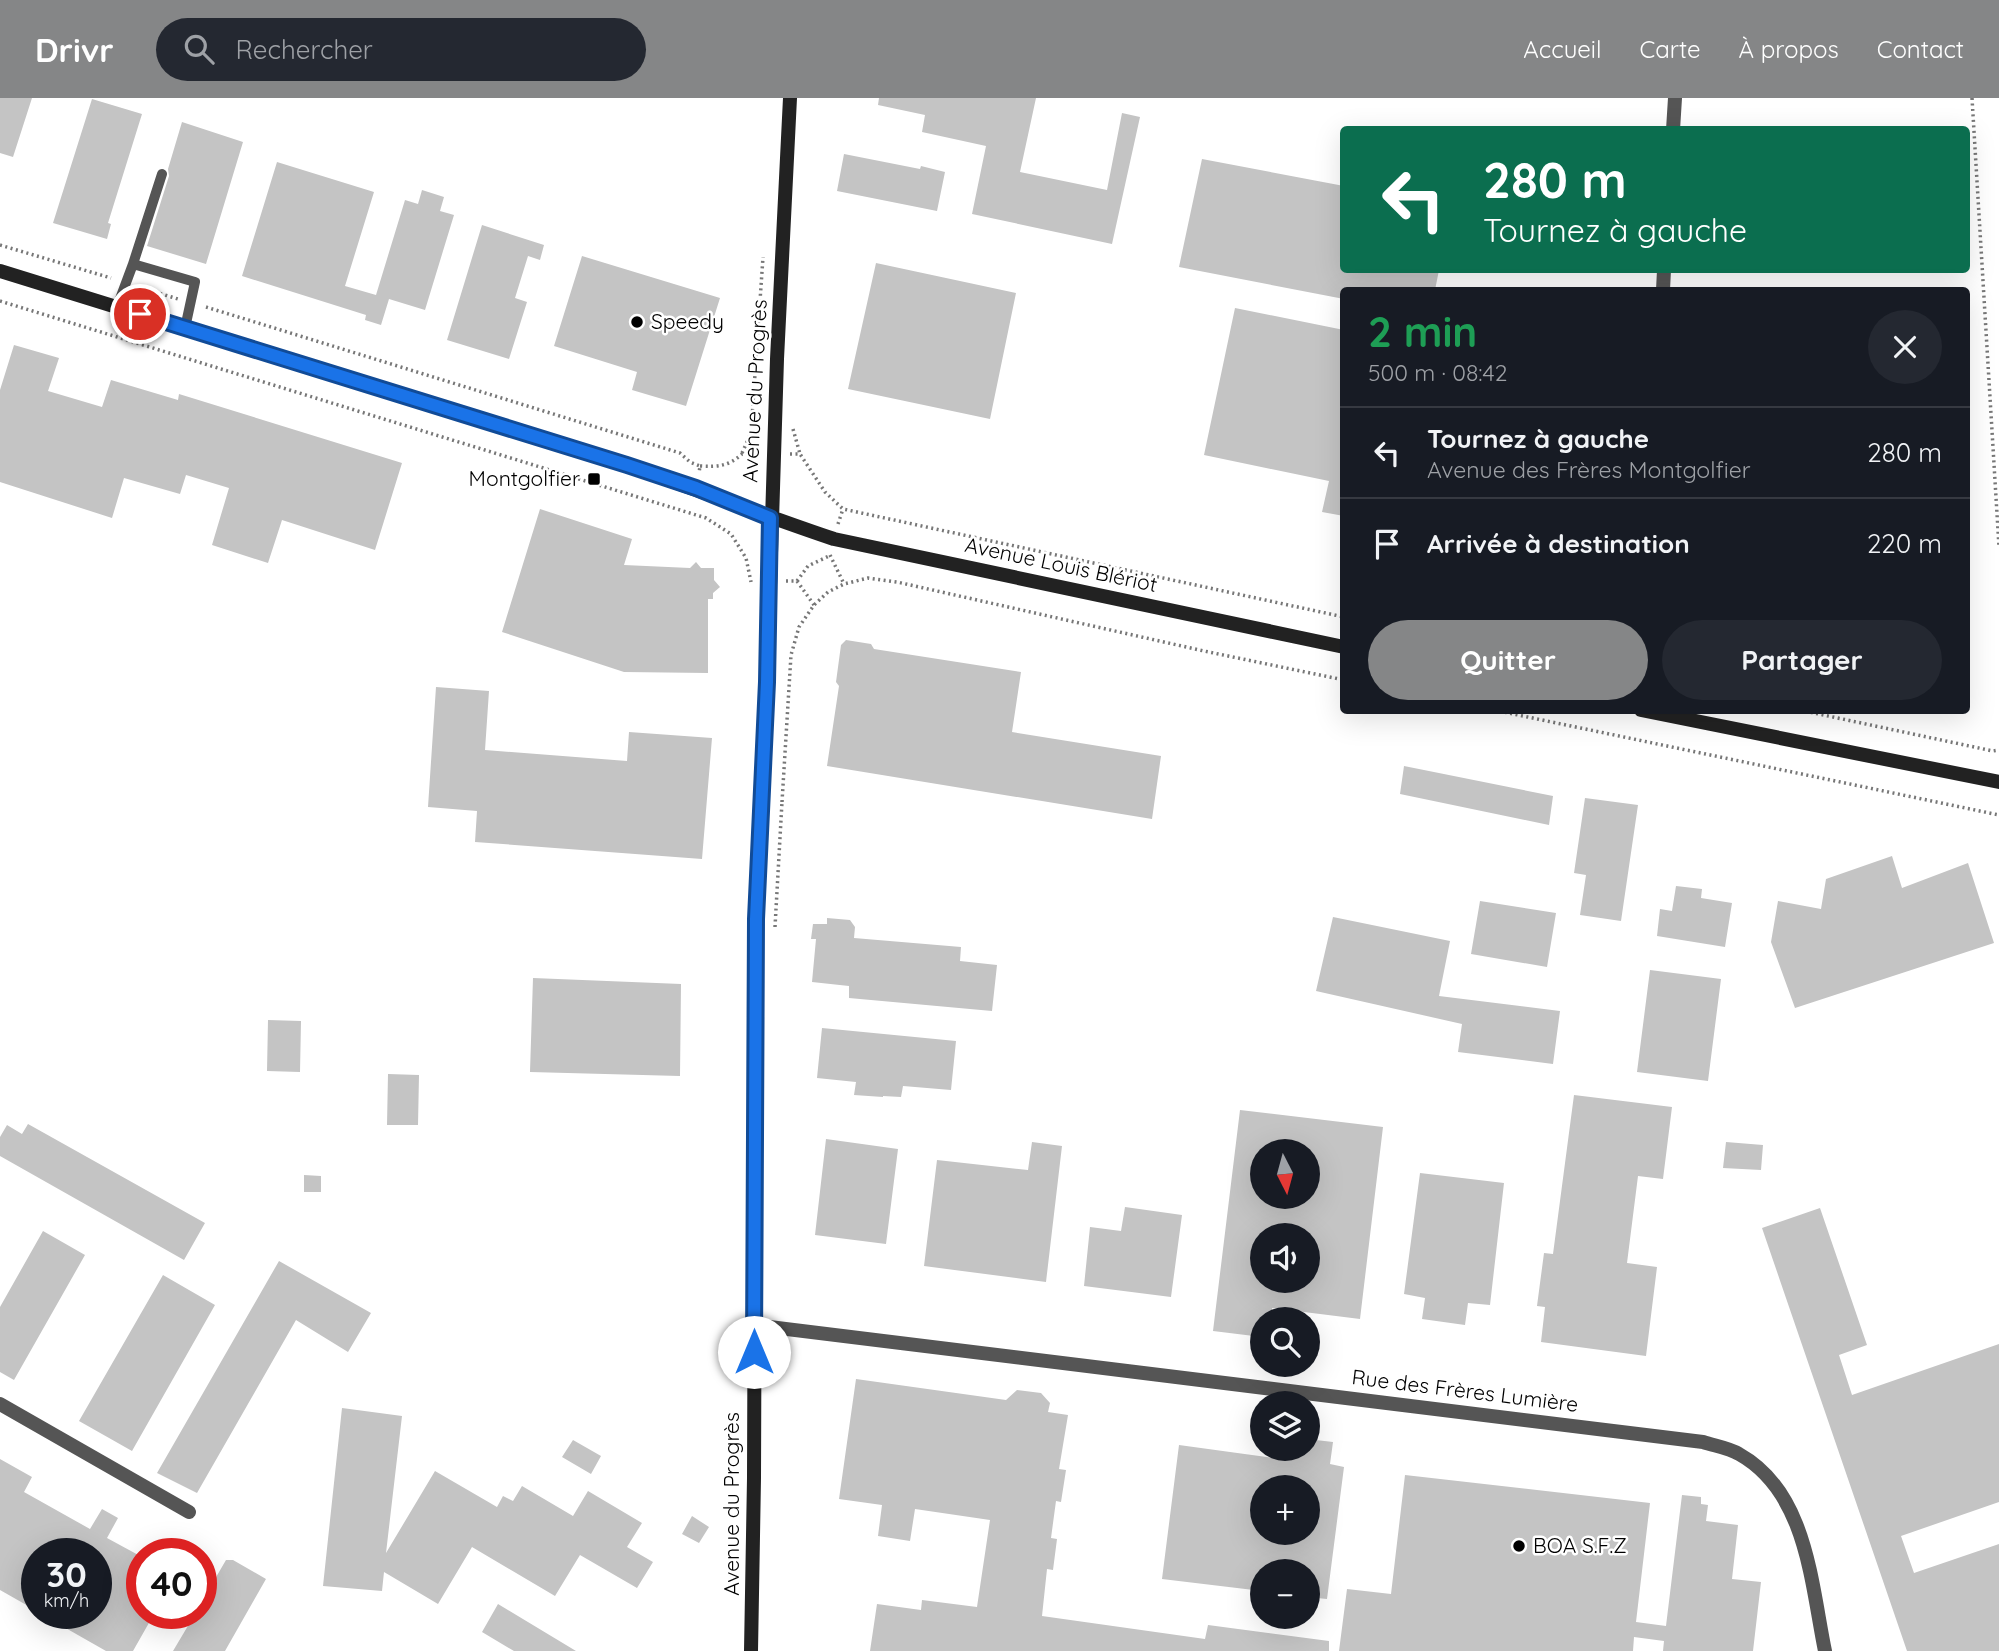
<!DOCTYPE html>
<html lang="fr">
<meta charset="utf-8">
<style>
body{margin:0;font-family:Quicksand,sans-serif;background:#242831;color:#f1f3f6;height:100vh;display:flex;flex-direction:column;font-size:26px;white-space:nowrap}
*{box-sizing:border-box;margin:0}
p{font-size:23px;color:#9ea1a6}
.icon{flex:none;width:38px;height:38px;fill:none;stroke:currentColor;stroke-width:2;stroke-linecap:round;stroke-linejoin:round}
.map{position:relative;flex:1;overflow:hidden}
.sheet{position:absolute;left:1340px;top:189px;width:630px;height:427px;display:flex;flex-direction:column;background:#171b24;border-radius:7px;box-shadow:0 7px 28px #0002}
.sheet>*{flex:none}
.hud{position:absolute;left:1340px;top:28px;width:630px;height:147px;border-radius:7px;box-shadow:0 7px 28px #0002;background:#0b6e4f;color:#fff;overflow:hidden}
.needle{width:46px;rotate:174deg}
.tools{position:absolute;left:1250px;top:1041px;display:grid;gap:14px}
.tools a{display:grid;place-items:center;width:70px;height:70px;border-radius:50%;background:#171b24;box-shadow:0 7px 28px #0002;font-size:35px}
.speed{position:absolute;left:21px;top:1440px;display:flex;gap:14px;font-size:35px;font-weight:700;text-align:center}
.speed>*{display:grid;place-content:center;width:91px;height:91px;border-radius:50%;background:#171b24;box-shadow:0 7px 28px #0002;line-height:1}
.speed small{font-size:18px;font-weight:400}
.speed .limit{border:10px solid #d22;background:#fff;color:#111}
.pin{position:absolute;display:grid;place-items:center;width:60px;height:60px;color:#fff;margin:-30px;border:4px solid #fff;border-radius:50%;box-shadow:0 2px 7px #0007}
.me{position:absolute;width:77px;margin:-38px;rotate:0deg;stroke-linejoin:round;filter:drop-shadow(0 0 5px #0008)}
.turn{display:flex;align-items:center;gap:24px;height:147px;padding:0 28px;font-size:32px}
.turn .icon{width:91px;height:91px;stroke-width:2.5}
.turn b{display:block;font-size:49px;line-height:60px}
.round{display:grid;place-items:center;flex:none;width:74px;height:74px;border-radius:37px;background:#242831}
.head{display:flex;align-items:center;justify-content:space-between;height:119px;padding:0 28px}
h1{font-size:42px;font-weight:800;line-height:52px;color:#1e9e55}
.action{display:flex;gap:14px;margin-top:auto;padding:14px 28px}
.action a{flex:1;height:80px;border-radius:42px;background:#858687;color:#fff;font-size:28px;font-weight:800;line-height:80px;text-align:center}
.action a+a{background:#242831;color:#f1f3f6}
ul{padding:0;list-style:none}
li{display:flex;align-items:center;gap:21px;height:91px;padding:0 28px;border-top:2px solid #363941}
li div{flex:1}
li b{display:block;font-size:26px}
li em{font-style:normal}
header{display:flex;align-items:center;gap:42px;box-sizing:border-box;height:98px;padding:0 35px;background:#858687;color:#fff}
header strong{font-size:33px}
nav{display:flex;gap:38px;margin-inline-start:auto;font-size:24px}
.search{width:490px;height:63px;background:#242831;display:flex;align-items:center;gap:18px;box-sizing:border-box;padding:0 24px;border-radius:38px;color:#9ea1a6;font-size:26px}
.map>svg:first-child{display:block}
.building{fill:#c4c4c4;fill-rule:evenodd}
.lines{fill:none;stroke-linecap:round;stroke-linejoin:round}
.path{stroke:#777;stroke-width:3.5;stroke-dasharray:2 3.5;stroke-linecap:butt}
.lane{stroke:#555;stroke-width:10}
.street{stroke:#555;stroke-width:14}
.secondary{stroke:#222;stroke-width:14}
.route-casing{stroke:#114b97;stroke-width:18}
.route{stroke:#1a73e8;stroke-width:12}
.poi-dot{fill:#000;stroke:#fff;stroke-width:2.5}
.labels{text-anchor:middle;stroke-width:5;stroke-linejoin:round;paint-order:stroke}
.poi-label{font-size:21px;fill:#000;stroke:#fff;text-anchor:start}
.street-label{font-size:21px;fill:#000;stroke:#fff}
</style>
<header>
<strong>Drivr</strong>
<div class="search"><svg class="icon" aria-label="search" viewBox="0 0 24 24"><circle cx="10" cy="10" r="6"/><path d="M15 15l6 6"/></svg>Rechercher</div>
<nav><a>Accueil</a><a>Carte</a><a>À propos</a><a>Contact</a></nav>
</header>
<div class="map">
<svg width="1999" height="1553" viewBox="0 0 1999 1553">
<rect width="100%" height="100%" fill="#fff"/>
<path class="building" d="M0 0H32L13 59 0 55Z
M879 0H1036L1020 74 1107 92 1122 15 1140 19 1112 146 972 116 986 48 922 34 925 17 878 7Z
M92 1 142 16 108 125 111 126 107 141 53 125Z
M182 24 243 44 206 166 147 148 169 78 168 71Z
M844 56 920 71 921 68 945 74 937 113 837 93Z
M1202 61 1344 88V172H1439L1435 192H1344V201L1179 169Z
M277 64 374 94 345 188 376 197 405 102 418 106 422 92 444 99 440 113 454 117 425 212 389 201 381 227 365 222 366 217 242 178Z
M482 127 544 147 540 162 528 158 515 200 527 204 509 261 447 242Z
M582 158 720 200 686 308 632 292 637 274 554 248Z
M876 165 1016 195 990 321 848 291Z
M1235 210 1344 232V418L1322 414 1329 383 1204 357Z
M14 247 59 260 48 293 102 309 111 282 178 302 179 296 402 365 375 452 282 422 268 465 212 447 229 390 186 377 180 396 124 380 112 420 0 384V292Z
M540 411 632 441 624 467 690 470 696 464 701 470H714V482L720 489 713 495V501H708V575L624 574 502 534Z
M846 542 871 546 874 551 1021 574 1012 634 1161 658 1152 721 827 668 839 588 836 584 841 547Z
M436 589 489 593 485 652 627 663 629 634 712 640 702 761 475 744 477 713 428 709Z
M1404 668 1553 698 1549 727 1400 696Z
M1585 700 1638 707 1621 823 1580 817 1586 777 1574 775Z
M1892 758 1902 790 1968 765 1994 845 1795 910 1771 844 1778 803 1821 811 1826 781Z
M1676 788 1702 791 1701 800 1732 805 1725 849 1657 838 1660 811 1672 813Z
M1480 803 1556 815 1547 869 1471 856Z
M1333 819 1450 843 1439 898 1560 913 1553 966 1458 954 1462 926 1316 893Z
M827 820 850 822 855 829 854 840 961 849 960 863 997 867 992 913 849 900V888L812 884 816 841H811L813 826H827Z
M1650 872 1721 881 1708 983 1637 974Z
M533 880 681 886 680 978 530 974Z
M268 922 301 923 300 974 267 973Z
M822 930 956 943 951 992 903 988 901 999 883 998V999L854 997 856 984 817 980Z
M388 976 419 977 418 1027H387Z
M1574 997 1672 1009 1663 1081 1638 1078 1627 1165 1657 1169 1646 1258 1541 1244 1545 1209 1537 1208 1544 1155 1553 1156Z
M1240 1012 1383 1029 1360 1221 1272 1210 1271 1222H1262V1239L1213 1233ZM1262 1054H1307V1099H1262ZM1262 1138H1307V1183H1262Z
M28 1026 205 1125 184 1162 0 1058V1039L7 1027 22 1036Z
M826 1041 898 1051 886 1146 815 1137Z
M1032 1044 1062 1048 1046 1184 924 1168 937 1062 1028 1072Z
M1726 1044 1763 1047 1761 1072 1723 1070Z
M1420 1075 1504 1085 1490 1207 1468 1205 1465 1227 1422 1221 1425 1200 1404 1196Z
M304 1077 321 1078V1094H304Z
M1125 1109 1182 1117 1171 1199 1084 1188 1090 1129 1121 1133Z
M1820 1110 1867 1247 1839 1257 1852 1297 1999 1246V1404L1901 1438 1914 1475 1999 1446V1553H1907L1762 1130Z
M43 1133 85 1157 14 1282 0 1274V1209Z
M279 1163 371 1215 348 1254 296 1222 197 1395 157 1375Z
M163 1177 215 1207 132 1353 79 1323Z
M856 1281 1006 1302 1017 1292 1041 1295 1050 1305 1048 1314 1068 1317 1059 1371 1066 1372 1061 1404 1056 1403 1051 1440 1057 1441 1053 1472 1047 1471 1042 1518 1205 1541 1208 1527 1329 1543V1553H870L877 1506 921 1512 922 1502 977 1509 990 1422 915 1411 910 1443 878 1438 882 1407 839 1401Z
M342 1310 402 1318 386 1455 435 1373 497 1409 503 1398 513 1403 522 1388 573 1418 588 1393 642 1425 627 1449 653 1464 637 1490 580 1457 555 1498 472 1449 438 1506 384 1474 382 1493 323 1488Z
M1307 1341 1333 1344 1330 1366 1344 1369 1327 1501 1307 1499V1474H1262V1493L1162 1481 1179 1347 1281 1361 1283 1351H1307ZM1262 1390H1307V1435H1262Z
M573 1342 601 1358 591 1376 562 1359Z
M0 1361 32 1379 24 1394 90 1431 102 1411 118 1420 107 1440 142 1459V1516H154L133 1553H106L41 1516H96V1456H37V1513L0 1492Z
M1405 1377 1650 1405 1636 1524 1666 1528 1682 1397 1701 1399V1406L1708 1407 1706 1423 1738 1427 1732 1481 1761 1484 1753 1553H1663L1664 1543 1634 1539 1633 1553H1339L1347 1491 1391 1496Z
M692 1418 709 1429 699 1445 682 1436Z
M226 1462H233L266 1481 225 1553H173L195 1516H201V1505Z
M498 1506 576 1553H514L482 1534Z"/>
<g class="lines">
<path class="path" d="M1972 0 1999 449
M0 147 111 180
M139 189 178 201
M0 203 706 420 731 436 746 460 751 484
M206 209 680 355 690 364 700 368 699 375
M793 331 800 356
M742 355 751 335 763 159
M790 356H800L825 394 843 411 1344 519
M700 368C718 369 729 368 742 356H758
M838 426 843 411
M830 457 844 486
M786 483H797L808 468 829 458
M797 483 814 507
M1494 612 1999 717
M1800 612 1993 653 1999 652
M782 704 791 557 799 529 814 507 828 494 844 486 868 480 897 484 1204 553 1344 582
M775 829 782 704"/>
<path class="lane" d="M133 166 162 76
M117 209 133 166 195 184 185 230"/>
<path class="street" d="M1673 32 1675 0
M1663 192 1664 172
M754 1227 1703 1344C1715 1348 1729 1350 1739 1356 1807 1394 1811 1485 1825 1553
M0 1306 189 1414"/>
<path class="secondary" d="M0 173 601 359C679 384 756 415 834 441L1344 549
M1641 612 1999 684
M751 1553 754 1380 756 821 767 584 777 261 790 0"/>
</g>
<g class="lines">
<g class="route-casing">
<path id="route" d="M140 216 627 367 696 390 770 420 767 584 756 821 754 1254"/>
</g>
<use href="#route" class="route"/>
</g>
<g class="poi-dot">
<circle cx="637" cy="224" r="7"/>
<rect x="587" y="374" width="14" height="14" rx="3.5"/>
<circle cx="1519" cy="1448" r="7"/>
</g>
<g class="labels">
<g class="poi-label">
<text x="651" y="231">Speedy</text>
<text x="580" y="388" text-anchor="end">Montgolfier</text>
<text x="1533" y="1455">BOA S.F.Z</text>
</g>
<g class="street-label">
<text transform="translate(755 293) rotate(-87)" y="7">Avenue du Progrès</text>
<text transform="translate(1061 467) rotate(12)" y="7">Avenue Louis Blériot</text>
<text transform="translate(1465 1293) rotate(7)" y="7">Rue des Frères Lumière</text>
<text transform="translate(732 1406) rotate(-90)" y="7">Avenue du Progrès</text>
</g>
</g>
</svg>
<div class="tools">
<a><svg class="needle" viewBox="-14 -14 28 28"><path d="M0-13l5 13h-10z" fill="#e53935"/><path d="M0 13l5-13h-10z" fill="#9ea1a6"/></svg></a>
<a><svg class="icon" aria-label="sound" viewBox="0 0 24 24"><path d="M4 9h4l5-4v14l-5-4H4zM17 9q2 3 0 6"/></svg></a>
<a><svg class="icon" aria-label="search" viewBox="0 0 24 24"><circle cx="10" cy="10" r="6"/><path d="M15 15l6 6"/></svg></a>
<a><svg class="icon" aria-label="layers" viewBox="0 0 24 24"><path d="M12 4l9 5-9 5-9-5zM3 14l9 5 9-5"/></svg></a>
<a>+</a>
<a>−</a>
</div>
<div class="speed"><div>30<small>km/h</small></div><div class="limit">40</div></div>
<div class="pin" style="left:140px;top:216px;background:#d93025"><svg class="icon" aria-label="arrive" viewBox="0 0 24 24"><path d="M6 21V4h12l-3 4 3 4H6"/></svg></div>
<svg class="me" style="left:754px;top:1254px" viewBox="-20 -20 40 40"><circle r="19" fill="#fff"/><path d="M0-13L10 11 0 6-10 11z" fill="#1a73e8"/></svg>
<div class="hud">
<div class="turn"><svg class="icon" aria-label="left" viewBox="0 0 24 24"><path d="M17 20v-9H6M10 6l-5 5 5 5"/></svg><div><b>280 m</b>Tournez à gauche</div></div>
</div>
<section class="sheet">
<div class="head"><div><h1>2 min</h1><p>500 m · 08:42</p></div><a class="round"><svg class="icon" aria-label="close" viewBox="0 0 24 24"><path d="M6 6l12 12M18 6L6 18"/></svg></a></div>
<ul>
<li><svg class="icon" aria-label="left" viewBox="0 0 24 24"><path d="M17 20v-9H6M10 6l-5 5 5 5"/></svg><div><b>Tournez à gauche</b><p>Avenue des Frères Montgolfier</p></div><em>280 m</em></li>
<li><svg class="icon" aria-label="arrive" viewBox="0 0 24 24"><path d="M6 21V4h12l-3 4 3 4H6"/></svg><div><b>Arrivée à destination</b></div><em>220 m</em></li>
</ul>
<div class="action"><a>Quitter</a><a>Partager</a></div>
</section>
</div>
